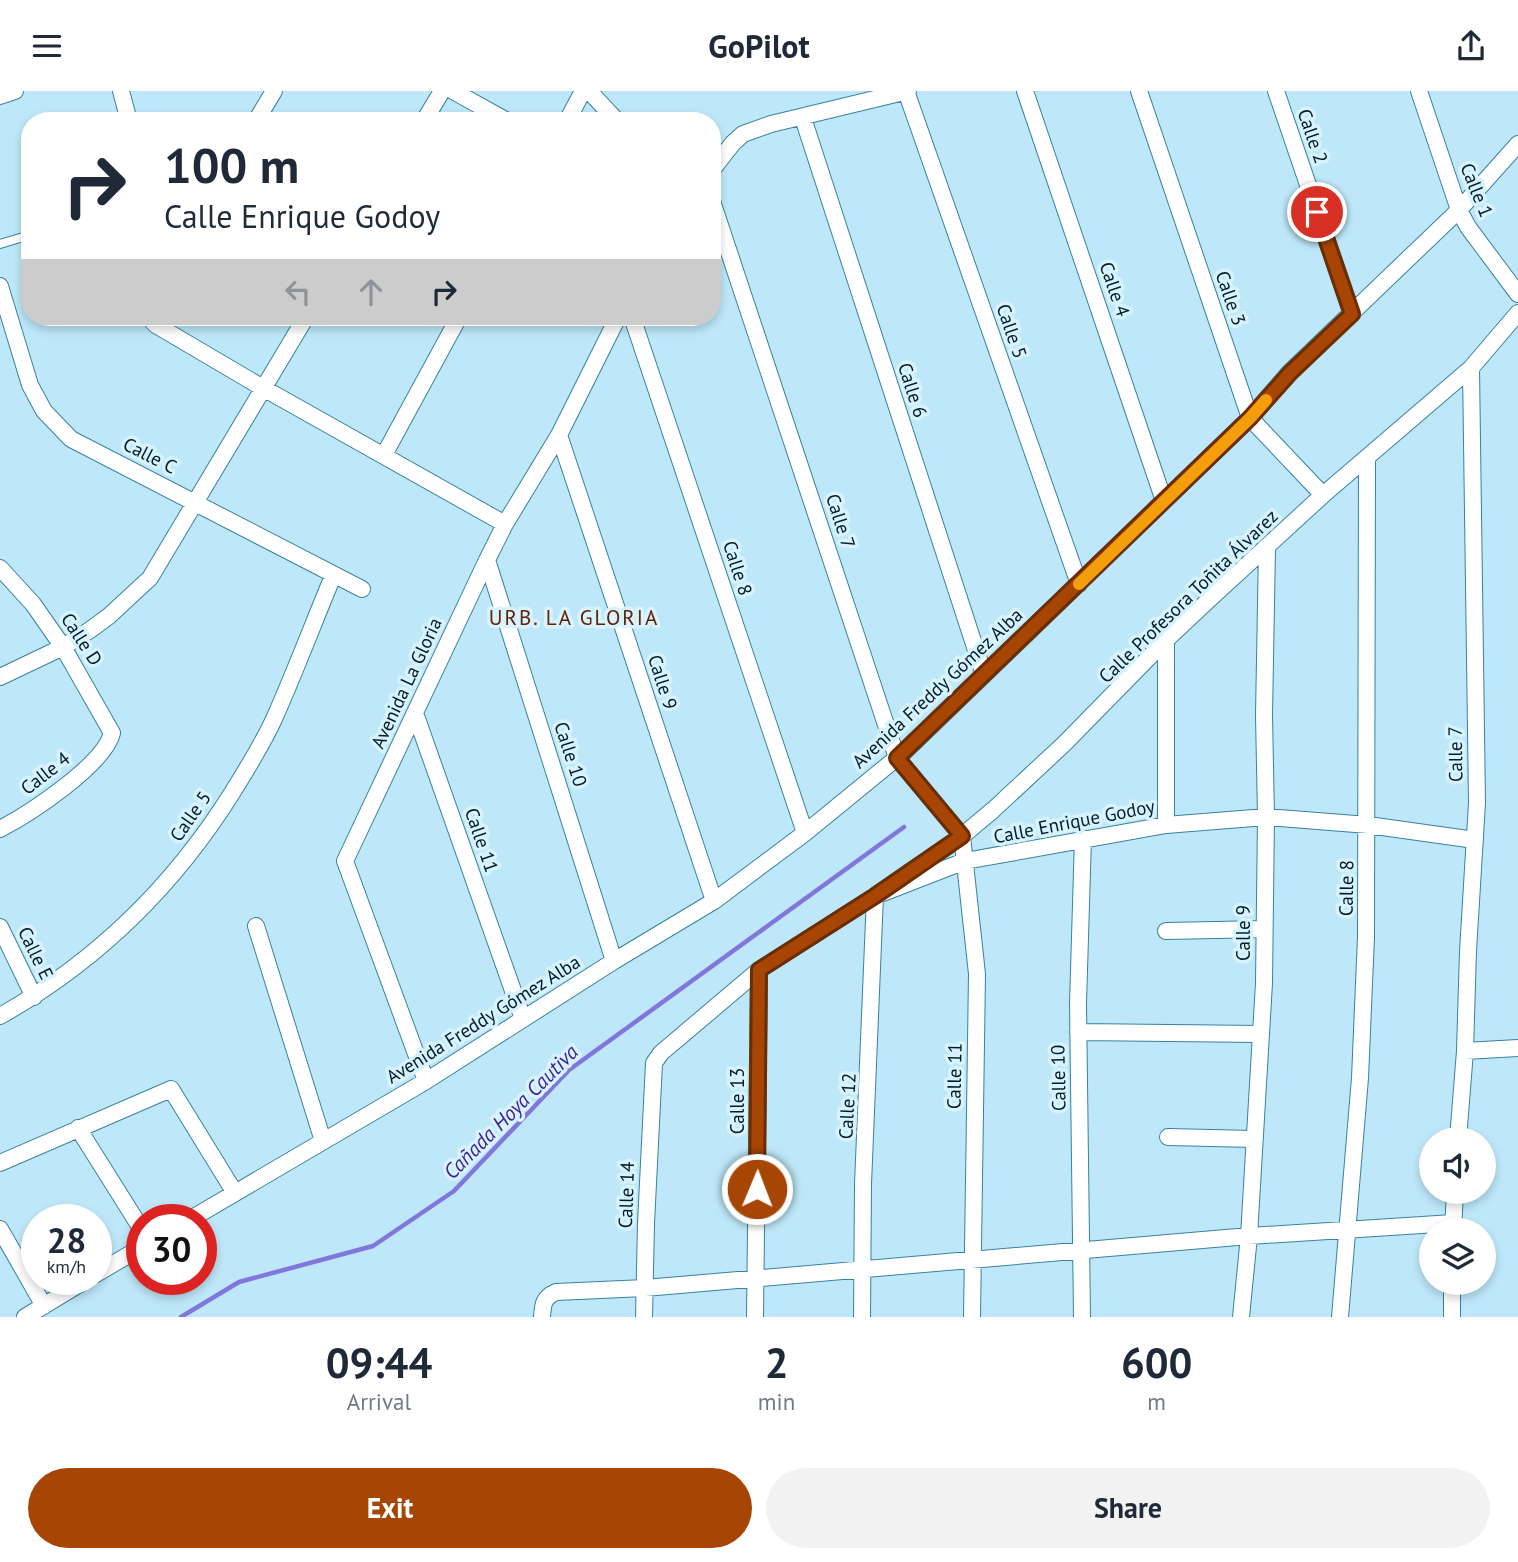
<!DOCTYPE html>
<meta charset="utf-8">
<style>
body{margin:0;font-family:"PT Sans",sans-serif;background:#f2f2f3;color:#1f2937;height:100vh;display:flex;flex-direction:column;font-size:26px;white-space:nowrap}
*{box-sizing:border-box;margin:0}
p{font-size:23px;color:#747a83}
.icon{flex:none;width:38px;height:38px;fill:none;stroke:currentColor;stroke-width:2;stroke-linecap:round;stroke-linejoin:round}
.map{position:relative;height:1226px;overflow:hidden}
.side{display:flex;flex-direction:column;background:#fff;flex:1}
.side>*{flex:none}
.banner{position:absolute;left:21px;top:21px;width:700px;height:214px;border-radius:28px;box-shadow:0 4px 10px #0003;background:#fff;color:#1f2937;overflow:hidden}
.buttons{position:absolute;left:1419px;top:1036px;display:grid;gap:14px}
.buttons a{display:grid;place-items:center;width:77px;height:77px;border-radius:50%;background:#fff;box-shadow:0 4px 10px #0003;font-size:35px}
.speed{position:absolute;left:21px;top:1113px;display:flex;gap:14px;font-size:35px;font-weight:700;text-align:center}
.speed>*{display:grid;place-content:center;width:91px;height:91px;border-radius:50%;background:#fff;box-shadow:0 4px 10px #0003;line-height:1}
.speed small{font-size:18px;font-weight:400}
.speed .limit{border:10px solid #d22;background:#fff;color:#111}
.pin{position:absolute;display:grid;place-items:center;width:60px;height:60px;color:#fff;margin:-30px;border:4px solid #fff;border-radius:50%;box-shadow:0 2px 7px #0007}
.me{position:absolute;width:77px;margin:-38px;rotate:1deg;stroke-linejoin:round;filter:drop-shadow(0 0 5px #0008)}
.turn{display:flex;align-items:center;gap:24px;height:147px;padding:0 28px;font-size:32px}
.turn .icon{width:91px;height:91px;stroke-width:2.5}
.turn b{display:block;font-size:49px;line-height:60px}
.lanes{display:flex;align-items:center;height:66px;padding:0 28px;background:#0003;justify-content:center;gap:35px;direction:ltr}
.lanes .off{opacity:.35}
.eta{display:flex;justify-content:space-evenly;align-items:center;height:119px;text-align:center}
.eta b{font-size:42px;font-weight:800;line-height:49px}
.primary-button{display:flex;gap:14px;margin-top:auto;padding:14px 28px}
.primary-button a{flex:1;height:80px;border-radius:42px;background:#a74504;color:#fff;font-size:28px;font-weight:800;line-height:80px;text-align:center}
.primary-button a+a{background:#f2f2f3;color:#1f2937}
header{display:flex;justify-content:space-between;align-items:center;height:91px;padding:0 28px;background:#fff;font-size:32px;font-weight:800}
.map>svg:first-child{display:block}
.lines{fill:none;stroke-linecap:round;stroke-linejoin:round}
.stream{stroke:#8076dc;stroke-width:4.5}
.service-casing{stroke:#38829d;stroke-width:10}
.minor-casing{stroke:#38829d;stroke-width:18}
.service{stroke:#fff;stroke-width:8}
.minor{stroke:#fff;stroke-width:16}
.route-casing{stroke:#6d2d03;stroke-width:18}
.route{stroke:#a74504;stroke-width:12}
.slow{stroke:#f59e0b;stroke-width:12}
.labels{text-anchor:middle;stroke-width:7;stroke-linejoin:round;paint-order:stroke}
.street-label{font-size:19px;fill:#001c27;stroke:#d7f3ff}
.neighbourhood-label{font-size:21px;letter-spacing:2px;fill:#602200;stroke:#d7f3ff}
.water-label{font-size:21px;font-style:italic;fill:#3e1e97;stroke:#d7f3ff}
</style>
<header><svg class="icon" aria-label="menu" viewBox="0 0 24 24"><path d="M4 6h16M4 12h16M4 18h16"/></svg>GoPilot<svg class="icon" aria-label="share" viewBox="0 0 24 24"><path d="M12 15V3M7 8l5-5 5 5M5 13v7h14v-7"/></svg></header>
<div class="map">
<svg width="1518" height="1226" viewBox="0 0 1518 1226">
<rect width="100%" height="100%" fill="#bee8fa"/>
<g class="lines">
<path class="stream" d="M181 1226 239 1191 373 1155 454 1100 569 979 904 736"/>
<g class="service-casing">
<path id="service" d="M0 153 30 144"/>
</g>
<g class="minor-casing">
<path id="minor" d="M121 0 129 30
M453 0 507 30
M589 0 617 30
M906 0 1079 493
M1025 0 1164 410
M1139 0 1250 327 1323 404
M1276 0 1352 223
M1419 0 1459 119 1468 136 1518 203
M0 5 15 0
M803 27 984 584
M256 30 274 0
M424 30 442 0
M567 30 583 0
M712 79 733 52 743 43 771 33 908 0
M712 110 897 667 962 745 977 883 972 1226
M0 195 30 294 44 320 71 348 362 498
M148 226 156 234 263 297 505 433
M632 226 805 742
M559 344 714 810
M384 364 459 226
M487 469 614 870
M0 477 33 513 63 556 112 642C104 674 29 723 0 738
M0 586 63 556 90 539 109 525 150 487 306 226
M415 622 523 928
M1166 734V549
M256 835 323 1050
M0 836 34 906
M1166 840 1264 838
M0 925C96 871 173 796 232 702 247 678 262 654 274 628 295 581 313 533 333 485
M1078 941 1260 943
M1465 960 1518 957
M426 990 345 770 487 469 505 433 559 344 618 226
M78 1037 142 1139
M1168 1046 1254 1048
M1458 1048 1465 960 1468 860 1477 712 1471 277
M0 1072 171 998 235 1102
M189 1129 426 990 614 870 714 810 805 742 904 661 1250 327 1290 281 1459 119 1518 53
M0 1138 44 1215
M1453 1139 1455 1101
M96 1183 142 1156
M25 1226 88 1188
M542 1226C543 1213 543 1207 556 1201L645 1197 1249 1145 1453 1132
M644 1226 646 1132 654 972 661 962 759 879 875 805 965 770 1166 734 1266 726 1368 734 1475 749
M755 1226 759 879
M862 1226 863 1093 875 805 962 745 993 719 1064 653 1166 549 1214 504 1323 404 1471 277 1518 222
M1082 1226 1078 912 1083 747
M1241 1226 1249 1145 1264 892 1266 726 1264 624 1267 457
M1340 1226 1360 987 1366 846 1367 368
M1452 1226V1192"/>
</g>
<use href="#service" class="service"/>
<use href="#minor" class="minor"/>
</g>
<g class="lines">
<g class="route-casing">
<path id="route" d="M757 1098 759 879 875 805 962 745 897 667 1250 327 1290 282 1352 223 1317 121"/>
</g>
<use href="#route" class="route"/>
<path class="slow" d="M1079 493 1250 327 1266 309"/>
</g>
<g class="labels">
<g class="street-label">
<text transform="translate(1313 45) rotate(71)" y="7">Calle 2</text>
<text transform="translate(1477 99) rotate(68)" y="7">Calle 1</text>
<text transform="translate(1115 198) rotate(71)" y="7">Calle 4</text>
<text transform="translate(1231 207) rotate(71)" y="7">Calle 3</text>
<text transform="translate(1012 240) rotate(71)" y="7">Calle 5</text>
<text transform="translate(913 299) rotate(72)" y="7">Calle 6</text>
<text transform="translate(150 364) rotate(27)" y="7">Calle C</text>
<text transform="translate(841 430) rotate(72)" y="7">Calle 7</text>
<text transform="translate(738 477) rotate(72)" y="7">Calle 8</text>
<text transform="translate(1188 505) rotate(-44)" y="7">Calle Profesora Toñita Álvarez</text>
<text transform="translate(82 548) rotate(57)" y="7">Calle D</text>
<text transform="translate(663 591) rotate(72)" y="7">Calle 9</text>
<text transform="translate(406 592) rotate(-65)" y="7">Avenida La Gloria</text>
<text transform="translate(937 597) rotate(-43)" y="7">Avenida Freddy Gómez Alba</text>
<text transform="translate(571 663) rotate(72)" y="7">Calle 10</text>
<text transform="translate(1455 663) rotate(-91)" y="7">Calle 7</text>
<text transform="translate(45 682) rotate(-38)" y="7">Calle 4</text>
<text transform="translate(190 725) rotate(-55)" y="7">Calle 5</text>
<text transform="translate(1074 730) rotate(-11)" y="7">Calle Enrique Godoy</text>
<text transform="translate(482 749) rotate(71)" y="7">Calle 11</text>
<text transform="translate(1346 797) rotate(-89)" y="7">Calle 8</text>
<text transform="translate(1243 842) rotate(-90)" y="7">Calle 9</text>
<text transform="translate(36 862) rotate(64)" y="7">Calle E</text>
<text transform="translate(483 928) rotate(-32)" y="7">Avenida Freddy Gómez Alba</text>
<text transform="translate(954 985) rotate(-89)" y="7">Calle 11</text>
<text transform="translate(1058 987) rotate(-91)" y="7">Calle 10</text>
<text transform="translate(737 1010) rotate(-90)" y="7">Calle 13</text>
<text transform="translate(847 1015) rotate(-87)" y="7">Calle 12</text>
<text transform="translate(626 1104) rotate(-88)" y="7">Calle 14</text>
</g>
<g class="neighbourhood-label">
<text x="574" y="534">URB. LA GLORIA</text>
</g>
<g class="water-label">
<text transform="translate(511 1021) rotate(-45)" y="7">Cañada Hoya Cautiva</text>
</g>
</g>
</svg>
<div class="buttons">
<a><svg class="icon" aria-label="sound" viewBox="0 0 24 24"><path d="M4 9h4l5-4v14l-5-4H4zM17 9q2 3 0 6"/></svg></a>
<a><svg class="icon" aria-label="layers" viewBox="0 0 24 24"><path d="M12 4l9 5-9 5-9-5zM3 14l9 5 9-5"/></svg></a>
</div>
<div class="speed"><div>28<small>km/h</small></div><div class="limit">30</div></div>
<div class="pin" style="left:1317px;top:121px;background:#d93025"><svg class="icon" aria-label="arrive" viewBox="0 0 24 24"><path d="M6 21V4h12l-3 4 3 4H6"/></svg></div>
<svg class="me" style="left:757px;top:1098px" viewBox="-20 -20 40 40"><circle r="17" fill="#a74504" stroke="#fff" stroke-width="3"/><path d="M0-11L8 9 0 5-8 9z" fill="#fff"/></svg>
<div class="banner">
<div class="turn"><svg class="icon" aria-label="right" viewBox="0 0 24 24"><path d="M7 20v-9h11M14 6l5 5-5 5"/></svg><div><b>100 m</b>Calle Enrique Godoy</div></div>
<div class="lanes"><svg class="icon off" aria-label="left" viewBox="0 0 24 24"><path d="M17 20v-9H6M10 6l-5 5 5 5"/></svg><svg class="icon off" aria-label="ahead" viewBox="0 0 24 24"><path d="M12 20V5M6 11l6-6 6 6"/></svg><svg class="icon" aria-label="right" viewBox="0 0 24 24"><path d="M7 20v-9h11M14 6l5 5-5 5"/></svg></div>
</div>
</div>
<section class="side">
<div class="eta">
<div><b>09:44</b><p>Arrival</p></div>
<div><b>2</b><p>min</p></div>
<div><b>600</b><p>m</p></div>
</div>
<div class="primary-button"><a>Exit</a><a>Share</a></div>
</section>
